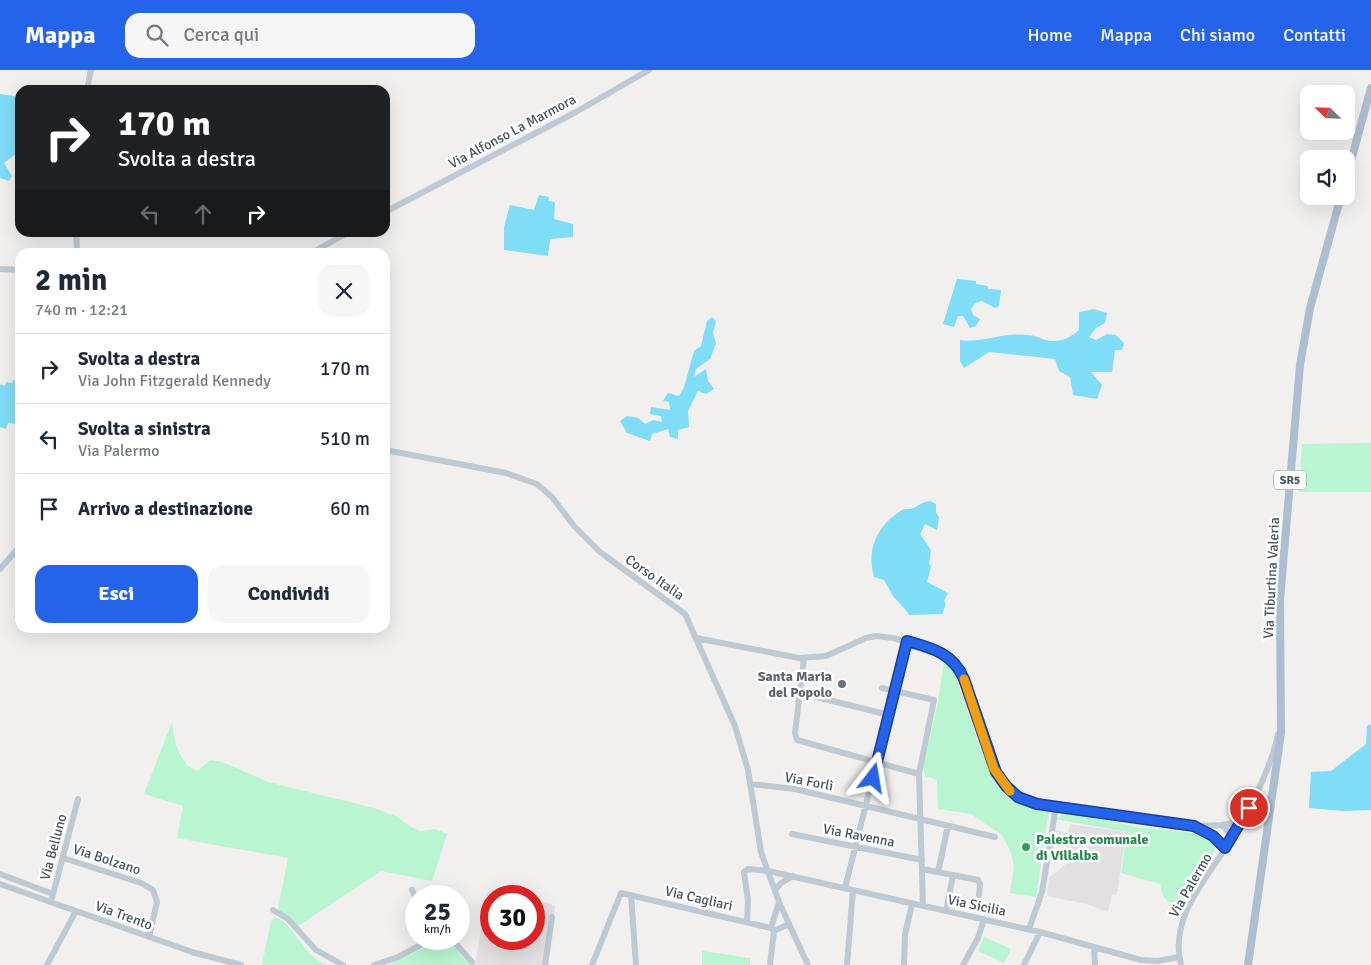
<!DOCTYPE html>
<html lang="it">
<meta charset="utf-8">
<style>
body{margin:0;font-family:Signika,sans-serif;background:#f6f6f7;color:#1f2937;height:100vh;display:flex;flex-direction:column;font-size:19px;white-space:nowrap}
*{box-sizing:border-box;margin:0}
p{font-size:16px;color:#747a83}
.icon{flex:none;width:28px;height:28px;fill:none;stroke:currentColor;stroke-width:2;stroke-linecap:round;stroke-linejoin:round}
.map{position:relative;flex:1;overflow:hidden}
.drawer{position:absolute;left:15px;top:178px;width:375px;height:385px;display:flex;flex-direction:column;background:#fff;border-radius:15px;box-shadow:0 5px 20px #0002}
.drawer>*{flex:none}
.top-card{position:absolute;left:15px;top:15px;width:375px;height:152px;border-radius:15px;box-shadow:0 5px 20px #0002;background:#202124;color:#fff;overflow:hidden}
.needle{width:32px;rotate:293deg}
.fabs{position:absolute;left:1300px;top:15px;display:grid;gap:10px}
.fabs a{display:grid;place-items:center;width:55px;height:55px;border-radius:10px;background:#fff;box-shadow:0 5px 20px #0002;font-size:25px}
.speed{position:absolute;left:405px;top:815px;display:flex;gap:10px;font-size:25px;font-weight:700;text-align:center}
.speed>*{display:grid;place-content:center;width:65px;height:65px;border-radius:50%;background:#fff;box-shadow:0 5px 20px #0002;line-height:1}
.speed small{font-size:12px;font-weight:400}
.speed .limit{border:8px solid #d22;background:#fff;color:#111}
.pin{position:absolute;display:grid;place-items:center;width:42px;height:42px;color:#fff;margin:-21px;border:2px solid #fff;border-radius:50%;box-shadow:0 1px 5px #0007}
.me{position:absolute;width:55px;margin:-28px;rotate:14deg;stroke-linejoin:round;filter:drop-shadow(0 0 4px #0008)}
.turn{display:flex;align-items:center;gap:18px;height:105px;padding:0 20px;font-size:22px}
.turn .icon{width:65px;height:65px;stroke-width:2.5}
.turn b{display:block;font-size:35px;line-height:42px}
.lanes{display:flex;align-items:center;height:48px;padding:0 20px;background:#0003;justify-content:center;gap:25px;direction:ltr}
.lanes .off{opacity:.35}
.round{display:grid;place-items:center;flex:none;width:52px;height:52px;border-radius:15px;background:#f6f6f7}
.headline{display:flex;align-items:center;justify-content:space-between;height:85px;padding:0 20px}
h1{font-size:30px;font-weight:700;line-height:38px}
.primary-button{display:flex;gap:10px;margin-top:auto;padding:10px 20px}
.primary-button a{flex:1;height:58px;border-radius:15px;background:#2563eb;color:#fff;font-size:20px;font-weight:700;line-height:58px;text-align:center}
.primary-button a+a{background:#f6f6f7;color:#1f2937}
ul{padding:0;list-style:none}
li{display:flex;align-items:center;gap:15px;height:70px;padding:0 20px;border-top:1px solid #e0e1e3}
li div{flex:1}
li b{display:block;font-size:19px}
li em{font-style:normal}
header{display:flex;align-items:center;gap:30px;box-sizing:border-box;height:70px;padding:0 25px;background:#2563eb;color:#fff}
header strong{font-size:24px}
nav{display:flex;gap:28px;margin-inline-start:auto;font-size:18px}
.search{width:350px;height:45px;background:#f6f6f7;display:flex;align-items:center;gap:12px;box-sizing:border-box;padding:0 18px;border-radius:15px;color:#747a83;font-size:19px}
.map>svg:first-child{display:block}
.education{fill:#e3e0e1}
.green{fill:#b9f5d0}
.water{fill:#80ddf7}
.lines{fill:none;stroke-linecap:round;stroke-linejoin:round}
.minor{stroke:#becad3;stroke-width:6}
.major{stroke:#acbed2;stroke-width:8}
.route-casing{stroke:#184099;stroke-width:12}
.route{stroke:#2563eb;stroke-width:9}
.slow{stroke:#f59e0b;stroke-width:9}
.worship-dot{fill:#6b7280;stroke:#fff;stroke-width:2}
.leisure-dot{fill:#2e9e5b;stroke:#fff;stroke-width:2}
.labels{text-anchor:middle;stroke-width:5;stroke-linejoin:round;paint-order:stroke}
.shield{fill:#fff;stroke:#7d878f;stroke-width:1}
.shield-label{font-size:12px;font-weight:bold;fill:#45535f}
.street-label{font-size:14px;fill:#45535f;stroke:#fff}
.worship-label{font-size:14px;font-weight:bold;fill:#5b616d;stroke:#fff;text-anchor:end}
.leisure-label{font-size:14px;font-weight:bold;fill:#27864d;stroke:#fff;text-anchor:start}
</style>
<header>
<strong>Mappa</strong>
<div class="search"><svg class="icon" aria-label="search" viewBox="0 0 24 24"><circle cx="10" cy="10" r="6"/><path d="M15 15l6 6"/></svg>Cerca qui</div>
<nav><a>Home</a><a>Mappa</a><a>Chi siamo</a><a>Contatti</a></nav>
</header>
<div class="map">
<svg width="1371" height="895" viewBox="0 0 1371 895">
<rect width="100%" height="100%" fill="#f2efef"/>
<path class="education" d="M1070 754 1126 762 1117 825 1112 824 1108 842 1086 834 1047 826 1049 808 1067 793V776L1053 774 1055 761 1068 763Z
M487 823 507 826H491V869H534V831L555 835 547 895H475Z"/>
<path class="green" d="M1371 373V422H1299L1302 374Z
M944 591 953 600C963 625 985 700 1001 717 1015 731 1030 737 1049 740L1036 827 1010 823 1014 796 1010 780 1002 765 971 744 938 739 937 710 925 706 923 698 938 632Z
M172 652C174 670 178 693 197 701L210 690 222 692 268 712 374 738 398 747 409 756 420 761 436 759 447 764 432 811 381 801 298 856 278 839 288 788 177 768 183 736 144 724Z
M1067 742 1137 757 1203 764 1213 772 1215 780 1212 788 1184 832 1181 834 1168 832 1163 826 1160 814 1121 803 1127 762 1055 749Z
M275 847C293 852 300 884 327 895H262L271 851Z
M984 867 1011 879 1004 893 978 881Z
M437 872 452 875 470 895H388Z
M702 881 750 888V895H702Z"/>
<path class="water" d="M0 24 20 27V77L16 84 4 93 12 106 9 111 0 108Z
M539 125 549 127 548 131 555 132 554 149 573 154V167L550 169 548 186 504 180V157L510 135 534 140Z
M957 209 976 211V214L988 216V219L1001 220 999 236 995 238 982 231 975 233 971 239 973 245 980 249 976 256 970 258 963 246H958L954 257 943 254Z
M1094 239 1107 243 1105 253 1096 258 1089 267 1096 270 1107 264 1116 265 1124 273 1122 280H1115L1112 302H1091L1102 315 1097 329 1073 325 1070 307 1059 301 1055 289 989 282 964 298 960 291V270C984 273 1003 262 1029 265 1038 266 1046 272 1055 271 1065 270 1071 267 1079 260V242Z
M712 247 716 251 713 263 716 273 710 289 696 299 694 307 706 299 708 311 714 319 706 324 698 321 688 341 689 357 678 360V369L670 367 668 359 652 364 650 371 627 363 620 351 627 346 639 348 645 354 653 350 662 352 661 346 650 344 651 337 670 340 669 332 663 331 668 323 679 326 684 317 694 281 701 276 707 251Z
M13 310 20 311V354L8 353 6 359 0 357V314L5 316 6 312 12 313Z
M930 431 936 434V443L939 447 937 460 925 454 920 464 931 480 929 494 931 496 927 512 948 523 944 531 946 534 942 544 910 545 893 526 884 510 874 507C866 478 878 455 902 440 905 438 909 440 913 438 920 435 922 432 930 431Z
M1371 654V740L1343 741 1309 738 1311 702 1331 701 1366 674 1367 656Z"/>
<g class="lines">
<path class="minor" d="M87 20 91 0
M385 142 576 42 649 0
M76 162 77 182
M313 182 349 162
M0 199 20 200
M385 380 506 403 537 414 552 427 574 456 600 482 685 544 735 656 748 700 761 782 779 832 808 895
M0 499 20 476
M696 568 799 588 826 586 866 568 876 566 893 568 939 581 951 589 960 601 996 702C1005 719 1019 730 1037 734L1194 756 1223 755 1242 751
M804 588 795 663 797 670 919 704
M882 618 934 630 919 704 923 836
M800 623 889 645
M750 714 795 719 995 767
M1255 725 1271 731
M1223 755 1232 769
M1195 757 1213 766 1225 779
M792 764 922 790
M63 788 141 813 153 820 157 832 149 867
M922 799 978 810 980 814 979 825
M938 802 948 756
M0 804 53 824
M0 814 192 882 241 895
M845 818 907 571
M412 820 416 828
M775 820 781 813 793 806
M631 825 636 895
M51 832 78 729
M273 840 288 849 316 880 343 895
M946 841 953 805
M747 852 748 830 744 802 748 799 768 801 1040 862 1141 890 1158 891 1179 887
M1029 859 1042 822 1056 737
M774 861 789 854
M448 869 456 874 472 892
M1094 877 1095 895
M47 895 76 841
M374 895 398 887 432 869
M545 895 552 847
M592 895 621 823 771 858
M770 895 774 861 771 858 779 832
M847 895 853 820
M904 895 905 865 912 834
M963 895 978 868 984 849
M1024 895 1040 862
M1181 895C1168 844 1212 803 1236 762 1253 733 1271 698 1278 664"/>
<path class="major" d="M1346 109 1371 18
M1248 895 1281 663 1280 530 1300 295 1310 238 1341 126"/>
</g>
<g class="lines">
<g class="route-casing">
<path id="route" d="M873 708 907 571C932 578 953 583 964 609L996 702 1006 716 1018 727 1037 734 1194 756 1213 766 1225 778 1249 738"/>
</g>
<use href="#route" class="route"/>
<path class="slow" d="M964 609 994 699 1010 721"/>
</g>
<circle class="worship-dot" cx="842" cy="614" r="5"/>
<circle class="leisure-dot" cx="1026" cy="777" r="5"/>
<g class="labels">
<rect class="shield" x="1274" y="400.5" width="32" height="19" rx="4"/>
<g class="shield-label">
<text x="1290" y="414">SR5</text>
</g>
<g class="street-label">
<text transform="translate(512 61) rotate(-28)" y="5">Via Alfonso La Marmora</text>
<text transform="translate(655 507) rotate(35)" y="5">Corso Italia</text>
<text transform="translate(1271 508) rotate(-87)" y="5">Via Tiburtina Valeria</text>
<text transform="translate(809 711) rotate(11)" y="5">Via Forlì</text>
<text transform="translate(859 765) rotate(11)" y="5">Via Ravenna</text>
<text transform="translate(53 777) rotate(-75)" y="5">Via Belluno</text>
<text transform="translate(107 789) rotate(18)" y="5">Via Bolzano</text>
<text transform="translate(1190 815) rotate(-60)" y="5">Via Palermo</text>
<text transform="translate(699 828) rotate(13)" y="5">Via Cagliari</text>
<text transform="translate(977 835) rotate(12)" y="5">Via Sicilia</text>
<text transform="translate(124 845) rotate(20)" y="5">Via Trento</text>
</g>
<g class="worship-label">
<text x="832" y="611">Santa Maria<tspan x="832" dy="16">del Popolo</tspan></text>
</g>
<g class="leisure-label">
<text x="1036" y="774">Palestra comunale<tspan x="1036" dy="16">di Villalba</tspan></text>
</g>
</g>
</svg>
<div class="fabs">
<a><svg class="needle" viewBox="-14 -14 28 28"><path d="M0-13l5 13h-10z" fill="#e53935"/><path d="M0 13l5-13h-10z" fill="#747a83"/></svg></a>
<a><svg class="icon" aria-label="sound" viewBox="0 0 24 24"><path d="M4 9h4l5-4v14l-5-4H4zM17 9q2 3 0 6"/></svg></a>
</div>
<div class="speed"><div>25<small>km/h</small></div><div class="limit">30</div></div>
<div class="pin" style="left:1249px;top:738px;background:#d93025"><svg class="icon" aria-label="arrive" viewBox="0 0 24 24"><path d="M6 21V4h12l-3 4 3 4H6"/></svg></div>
<svg class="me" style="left:873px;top:708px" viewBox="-20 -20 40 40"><path d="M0-17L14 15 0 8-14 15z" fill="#2563eb" stroke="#fff" stroke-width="4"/></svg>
<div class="top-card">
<div class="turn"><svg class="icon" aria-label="right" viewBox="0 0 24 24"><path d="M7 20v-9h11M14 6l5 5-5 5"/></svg><div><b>170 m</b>Svolta a destra</div></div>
<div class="lanes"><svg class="icon off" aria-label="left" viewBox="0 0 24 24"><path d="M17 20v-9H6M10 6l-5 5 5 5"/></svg><svg class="icon off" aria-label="ahead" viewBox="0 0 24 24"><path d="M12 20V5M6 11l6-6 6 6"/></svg><svg class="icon" aria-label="right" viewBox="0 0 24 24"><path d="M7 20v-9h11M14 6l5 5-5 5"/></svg></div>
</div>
<section class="drawer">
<div class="headline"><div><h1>2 min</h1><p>740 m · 12:21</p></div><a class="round"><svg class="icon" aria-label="close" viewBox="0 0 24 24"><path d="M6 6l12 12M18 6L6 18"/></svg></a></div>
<ul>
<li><svg class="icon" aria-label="right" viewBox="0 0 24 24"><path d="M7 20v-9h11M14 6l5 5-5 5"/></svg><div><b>Svolta a destra</b><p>Via John Fitzgerald Kennedy</p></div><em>170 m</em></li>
<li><svg class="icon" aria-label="left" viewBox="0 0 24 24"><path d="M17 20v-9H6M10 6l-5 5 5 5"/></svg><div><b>Svolta a sinistra</b><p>Via Palermo</p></div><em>510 m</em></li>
<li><svg class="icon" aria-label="arrive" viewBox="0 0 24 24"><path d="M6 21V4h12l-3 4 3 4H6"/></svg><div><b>Arrivo a destinazione</b></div><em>60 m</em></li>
</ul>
<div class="primary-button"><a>Esci</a><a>Condividi</a></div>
</section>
</div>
